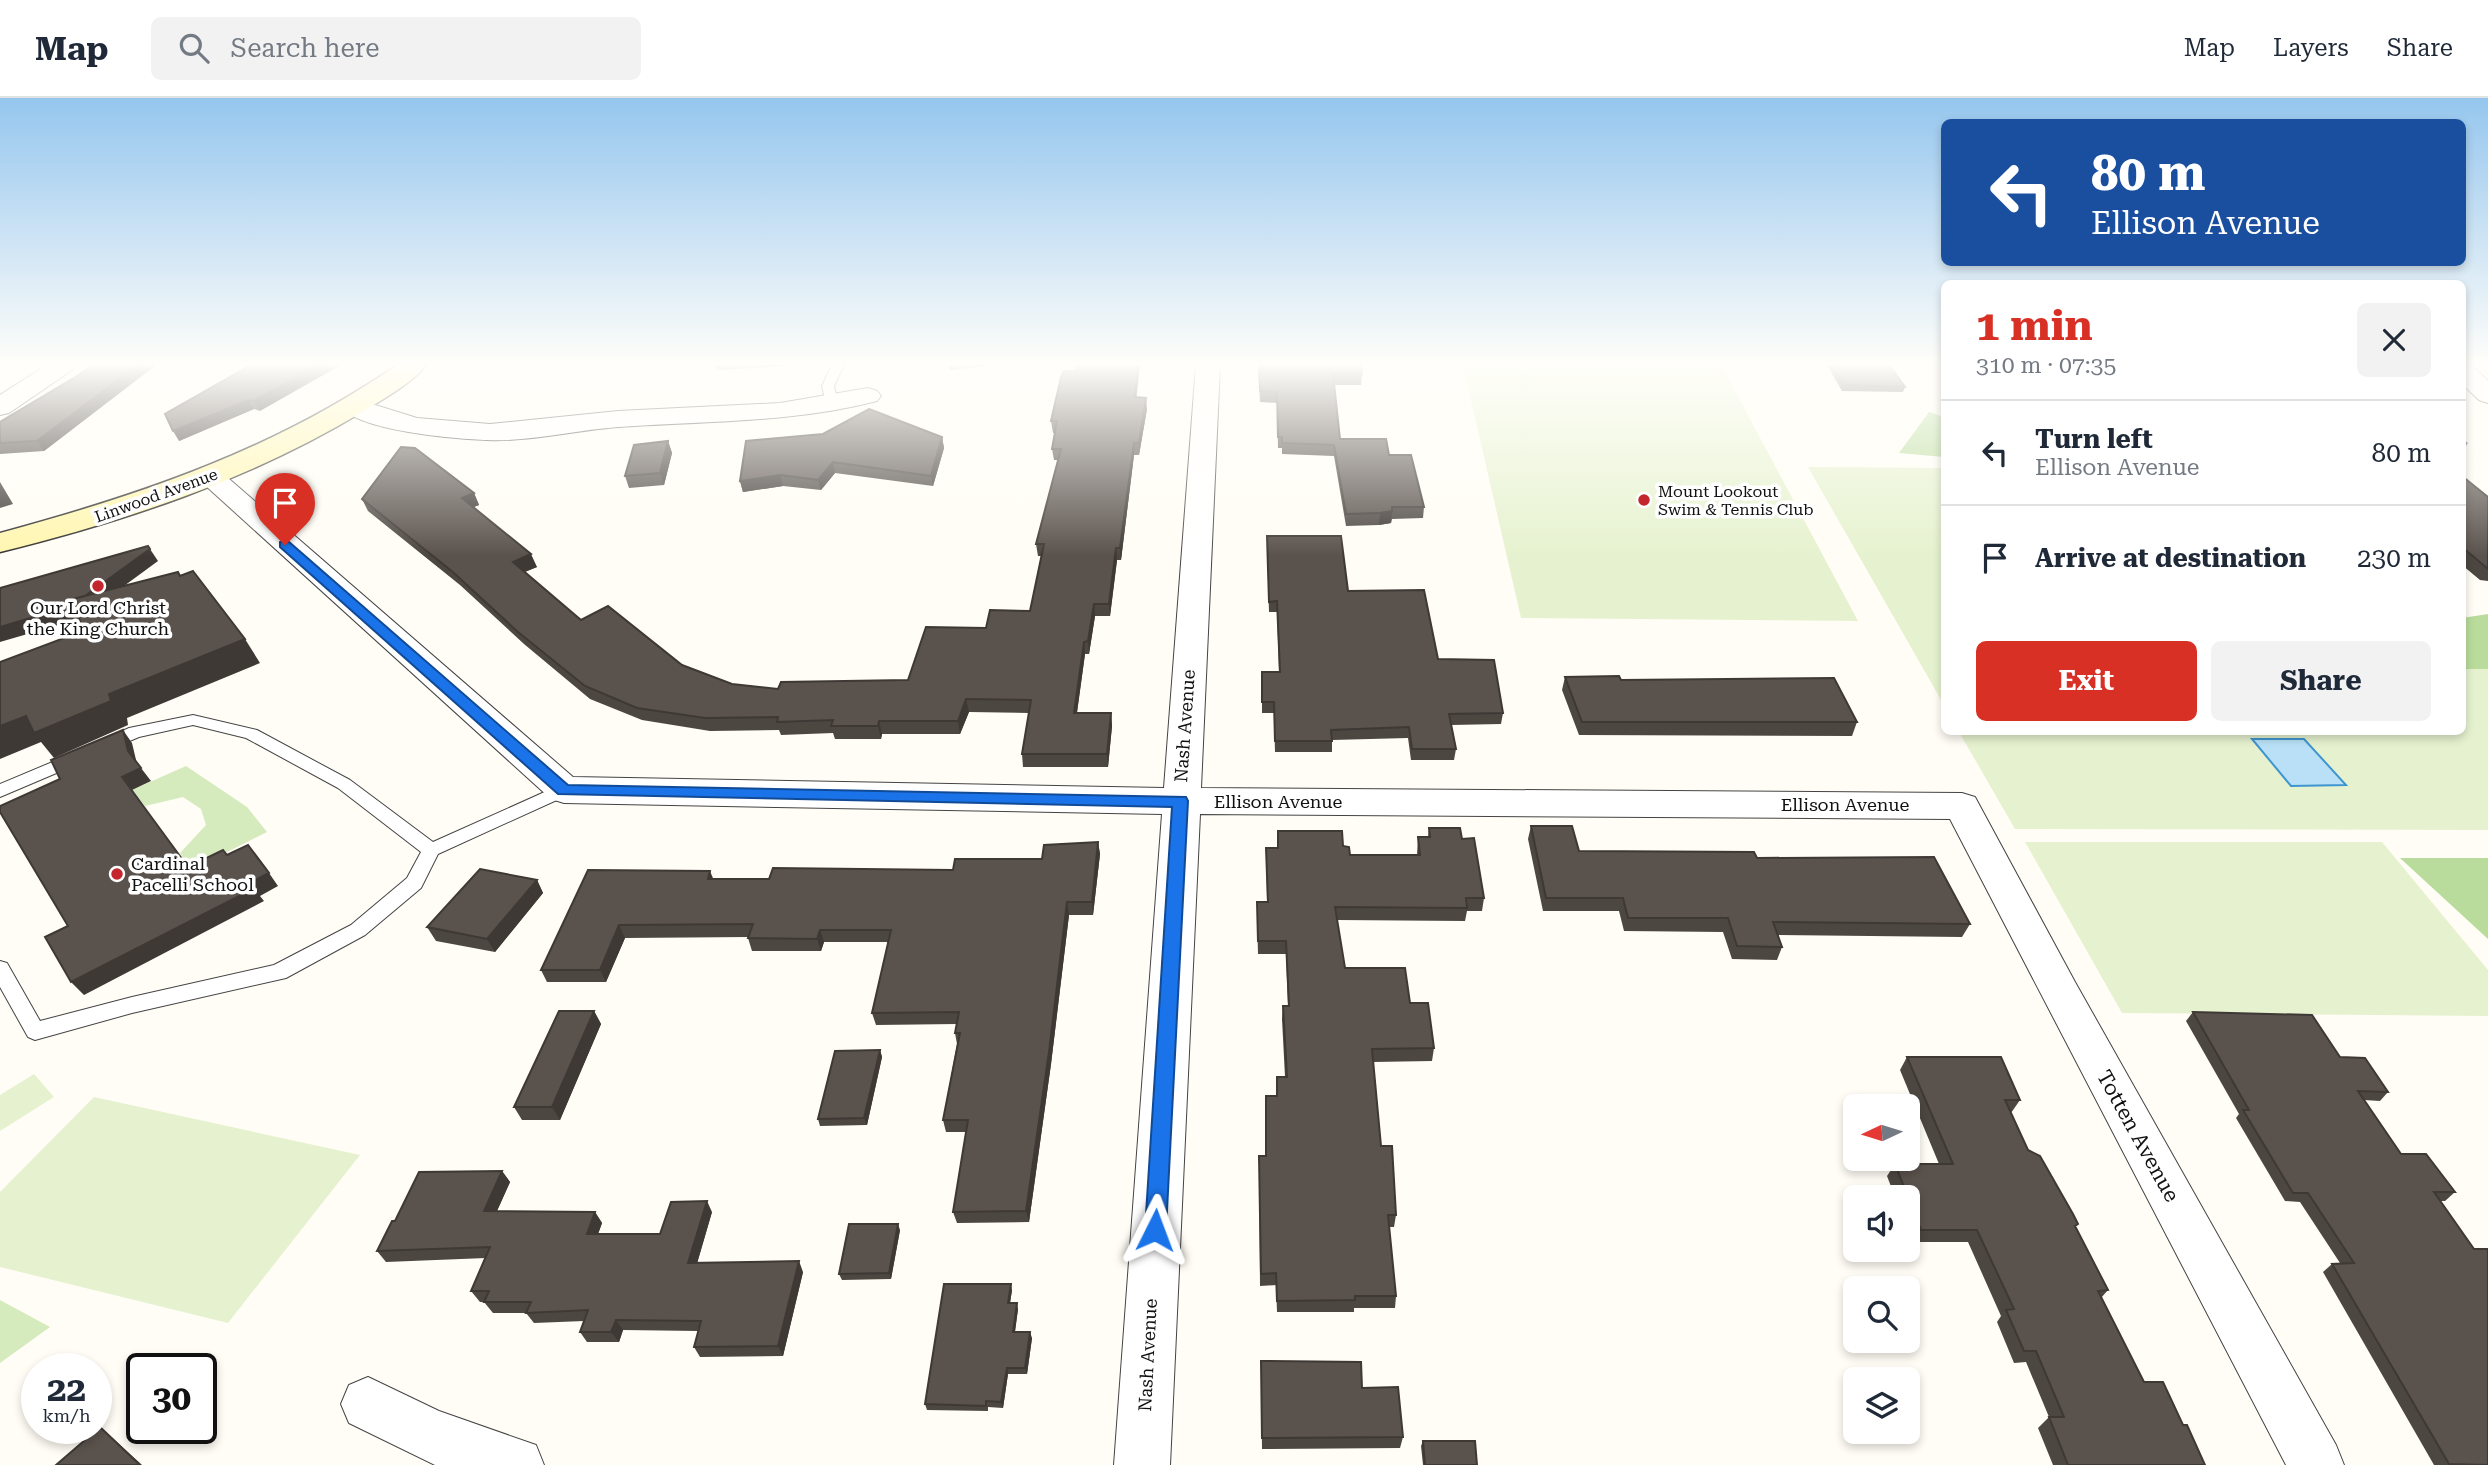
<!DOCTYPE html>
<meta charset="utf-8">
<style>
body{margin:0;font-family:"Roboto Serif",serif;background:#f2f2f3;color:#1f2937;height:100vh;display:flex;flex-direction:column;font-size:26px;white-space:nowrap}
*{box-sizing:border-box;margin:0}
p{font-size:23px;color:#747a83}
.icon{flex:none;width:38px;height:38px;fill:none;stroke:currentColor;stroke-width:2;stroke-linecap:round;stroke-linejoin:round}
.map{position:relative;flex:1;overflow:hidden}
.drawer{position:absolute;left:1941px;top:182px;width:525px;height:455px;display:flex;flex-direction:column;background:#fff;border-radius:10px;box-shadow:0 4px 10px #0003}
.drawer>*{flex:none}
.hud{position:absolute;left:1941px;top:21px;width:525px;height:147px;border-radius:10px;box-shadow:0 4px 10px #0003;background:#1a4fa0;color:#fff;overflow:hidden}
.needle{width:46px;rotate:266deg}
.tools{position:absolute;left:1843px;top:996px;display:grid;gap:14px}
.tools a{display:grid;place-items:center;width:77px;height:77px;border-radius:10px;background:#fff;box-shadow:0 4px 10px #0003;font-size:35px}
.speed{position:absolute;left:21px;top:1255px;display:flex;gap:14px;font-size:35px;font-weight:700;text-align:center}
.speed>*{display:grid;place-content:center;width:91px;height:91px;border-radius:50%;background:#fff;box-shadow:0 4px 10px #0003;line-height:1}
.speed small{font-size:18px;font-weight:400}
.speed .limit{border:4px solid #111;border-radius:10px;background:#fff;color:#111}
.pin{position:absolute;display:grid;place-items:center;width:60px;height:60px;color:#fff;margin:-72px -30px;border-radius:50% 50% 50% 0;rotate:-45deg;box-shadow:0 0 7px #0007}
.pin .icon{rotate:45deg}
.me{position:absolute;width:77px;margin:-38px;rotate:3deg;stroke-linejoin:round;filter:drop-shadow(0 0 5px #0008)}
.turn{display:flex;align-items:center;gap:24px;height:147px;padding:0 35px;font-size:32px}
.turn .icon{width:91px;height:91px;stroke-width:2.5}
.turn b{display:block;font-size:49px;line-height:60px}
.round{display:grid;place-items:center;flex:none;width:74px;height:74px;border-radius:10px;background:#f2f2f3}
.headline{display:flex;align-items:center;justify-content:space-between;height:119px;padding:0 35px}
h1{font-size:42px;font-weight:700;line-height:52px;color:#d93025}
.cta{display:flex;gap:14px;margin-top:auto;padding:14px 35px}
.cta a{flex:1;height:80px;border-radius:10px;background:#d93025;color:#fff;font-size:28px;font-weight:700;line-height:80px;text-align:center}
.cta a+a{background:#f2f2f3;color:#1f2937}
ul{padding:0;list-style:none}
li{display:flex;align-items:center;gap:21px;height:105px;padding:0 35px;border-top:2px solid #e0e1e3}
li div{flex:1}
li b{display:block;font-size:26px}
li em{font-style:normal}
header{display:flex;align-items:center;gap:42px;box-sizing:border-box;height:98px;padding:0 35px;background:#fff;border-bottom:2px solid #e0e1e3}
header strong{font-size:33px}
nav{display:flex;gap:38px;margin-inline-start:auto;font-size:24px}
.search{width:490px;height:63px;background:#f2f2f3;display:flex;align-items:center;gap:18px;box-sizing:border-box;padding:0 24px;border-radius:10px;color:#747a83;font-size:26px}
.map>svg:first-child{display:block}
.green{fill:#d5ebbd}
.forest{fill:#b9dc9c}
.pitch{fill:#e6f2cf}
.water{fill:#b9e0f7;stroke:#3f96cf;stroke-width:2}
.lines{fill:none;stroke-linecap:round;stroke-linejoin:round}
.lane-casing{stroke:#444;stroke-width:2}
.street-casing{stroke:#444;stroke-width:2}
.secondary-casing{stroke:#333;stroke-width:3}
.lane{fill:#fff;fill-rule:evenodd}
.street{fill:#fff;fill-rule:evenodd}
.secondary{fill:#fff6b0;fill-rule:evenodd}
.wall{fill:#4d4742}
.shaded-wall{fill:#3f3936}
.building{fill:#5a524d;stroke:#3f3936;stroke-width:2}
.route{fill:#1a73e8;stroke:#114b97;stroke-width:2}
.poi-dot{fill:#c4262e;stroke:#fff;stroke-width:2.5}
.labels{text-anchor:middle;stroke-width:7;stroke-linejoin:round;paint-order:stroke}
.far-poi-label{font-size:16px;fill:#111;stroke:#fff;text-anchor:start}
.far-street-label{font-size:16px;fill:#111;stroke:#fff}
.poi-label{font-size:18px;fill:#111;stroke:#fff}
.street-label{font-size:18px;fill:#111;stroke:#fff}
.near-street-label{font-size:21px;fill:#111;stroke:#fff}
</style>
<header>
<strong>Map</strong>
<div class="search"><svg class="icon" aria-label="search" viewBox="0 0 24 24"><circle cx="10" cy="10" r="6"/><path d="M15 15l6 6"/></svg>Search here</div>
<nav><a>Map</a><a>Layers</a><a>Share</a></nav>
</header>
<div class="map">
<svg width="2488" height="1367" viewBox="0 0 2488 1367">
<rect width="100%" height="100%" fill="#fffdf5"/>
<path class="green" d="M186 668 247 709 267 734 191 772 180 755 206 727 201 711 183 699 145 708 132 692Z
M0 1202 50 1229 0 1265Z"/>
<path class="forest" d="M1929 314 1944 319V359L1899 355Z
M2488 516V649L2462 628V520Z
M2400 760H2488V841Z"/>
<path class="pitch" d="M1463 267H1721L1858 523 1521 520Z
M1809 369 1944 370V607L1808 369Z
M2462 571H2488V732L2015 731 1959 634H2462Z
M2025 744H2382L2488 872V918L2122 915Z
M34 976 54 999 0 1033V997Z
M94 999 360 1057 228 1225 0 1169V1094Z"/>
<path class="water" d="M2252 641H2304L2346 687 2291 688Z"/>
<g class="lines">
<g class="lane-casing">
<path id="lane" d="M832 267H844L834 288 838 305 832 309 826 305 822 288Z
M193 617 257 632 350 682 433 744 558 688 564 686 573 692 570 696 438 756 421 790 365 837 286 880 132 915 35 942 28 939 0 889V863L7 865 40 923 132 899 274 867 351 827 407 780 421 754 338 690 246 640 193 627 139 639 106 653 97 647 100 643 129 630Z
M74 655 83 661 80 665 0 699V686Z"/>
</g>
<g class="street-casing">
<path id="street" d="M47 267H75L72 272 9 315 0 317V297Z
M1196 267H1220L1201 690 1962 695 1975 699 2075 884 2336 1347 2344 1367H2286L1950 721 1200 716 1170 1367H1114L1162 716 564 705 551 701 196 379 200 373 210 371 220 373 573 679 1164 690Z
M2462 267H2471L2488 283V305L2479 302 2462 286Z
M868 290 877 293 881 298 877 303C792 325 706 323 619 329 576 332 530 344 487 342 457 341 357 333 340 308L344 302 353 300 417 320 490 326 618 313 780 305Z
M368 1279 439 1313 536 1347 544 1367H435L349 1325 341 1306 349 1287Z"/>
</g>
<g class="secondary-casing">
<path id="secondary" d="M397 267H426C414 284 380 303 362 314 251 381 126 423 0 454V435C141 397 276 351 397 267Z"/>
</g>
<use href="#lane" class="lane"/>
<use href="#street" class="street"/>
<use href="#secondary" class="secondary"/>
</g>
<path class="wall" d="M156 267 44 353 0 356V324Z
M251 267 260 313 254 311 179 343Z
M715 267H807L717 272Z
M1258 267 1362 276 1361 287H1334L1340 341 1389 357 1424 409 1423 420 1392 421 1391 425 1379 427 1346 428 1334 358 1282 356V350H1278L1277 305 1260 304Z
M1827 267H1889L1905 289 1903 294 1842 293Z
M1136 299 1147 311 1139 357H1134L1121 462H1117L1110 518H1095L1089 556H1085L1077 615H1111L1112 628 1108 669H1023L1022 656 1029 615 969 614 960 636H882L881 641H835L833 635 781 637 779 632 710 633 642 622 590 601 524 546 460 487 368 413 362 401 474 395 479 407 473 409 537 469 525 474 581 522 682 567 732 586 778 591 908 582 986 530 1030 513 1041 458H1038L1036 446 1058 362H1054L1052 351 1055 335H1053L1051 323Z
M942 339 944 350 933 388 835 375 821 392 783 388 743 394 740 383Z
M2462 340 2468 345 2462 353Z
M668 343 672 355 664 387 629 390 625 378Z
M2462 378 2488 399V483L2480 482 2462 467Z
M1267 448 1348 493 1438 561 1503 615 1501 626 1451 627 1456 651 1454 662H1411L1408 640 1332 642V654H1275L1274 615H1262V574H1279L1277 514H1269Z
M1565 579 1621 582 1857 624 1852 638 1579 637 1562 592Z
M1531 728 1579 753 1757 760 1970 826 1962 839 1778 837 1782 849 1777 862 1732 861 1723 834 1624 833 1619 813H1543L1528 741Z
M1429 730 1462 741 1484 800 1482 813H1467L1465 823 1337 822 1345 870 1410 905 1434 950 1432 963 1373 964 1381 1048 1396 1117 1394 1129H1389L1396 1198 1395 1210H1354V1214H1277L1276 1187 1260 1188 1259 1058H1266L1277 998V979H1285L1282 921 1283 908H1288L1286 856H1258L1257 817 1267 804 1266 750 1343 748 1350 757H1417L1418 739H1428Z
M1098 744 1100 756 1093 817H1069L1051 966 1029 1124 957 1125 953 1114 966 1034H946L943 1022 957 946 955 935 957 926 876 927 872 915 888 844H824L821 853H752L748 840V839L625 840 606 884H547L541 872 588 772 713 781H769L953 772 1042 761Z
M537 782 543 795 495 854 436 843 427 829Z
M594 913 601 926 560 1022H522L514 1009Z
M2193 914 2340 959 2388 994 2380 1003 2364 1002 2401 1056 2455 1094 2445 1103H2440L2488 1367H2434L2323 1174 2332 1166 2340 1165 2300 1104 2285 1103 2236 1020 2239 1016 2186 923Z
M880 952 882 959 867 1027 820 1028 818 1021Z
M1907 959 2020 1002 2011 1015 2028 1052 2075 1129 2108 1192 2101 1200 2144 1284 2183 1327 2205 1367H2053L2038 1330 2049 1319 2026 1264 2014 1265 1997 1224 2001 1218 1968 1144H1913L1908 1130V1099H1895L1887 1078 1895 1066H1939L1900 972Z
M502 1073 510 1084 497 1113 595 1114 602 1125 598 1136H660L712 1114 697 1165 803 1174 783 1258 700 1259 694 1249 698 1233 623 1232 619 1244H587L580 1234 584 1223 534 1225 526 1215H493L484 1204H480L471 1193 486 1160 386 1164 377 1153 395 1123Z
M900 1132 891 1181 842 1182 839 1176Z
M1012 1192 1010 1205 1018 1211 1015 1234 1032 1240 1027 1276H1008L1003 1310 988 1309V1313L927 1312 925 1306Z
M1261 1263 1362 1290 1403 1339 1400 1350 1262 1351Z
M1423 1343 1477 1367H1423L1421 1348Z"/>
<path class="shaded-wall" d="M138 267H156L44 353 37 343Z
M319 267H341L260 313 254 303Z
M949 267H986V268L950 272Z
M1138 267H1140L1135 311V299Z
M1146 300 1147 311 1139 357V345Z
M249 302 254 311 179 343 173 333Z
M942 339 944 350 933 388 931 378Z
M668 343 672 355 664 387 660 375Z
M1134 345V357L1121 462 1120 450Z
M833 364 835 375 821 392 818 382Z
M780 377 783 388 743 394 740 383Z
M0 384 13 406 0 410Z
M474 395 479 407 467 412 462 400Z
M1392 413 1391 425 1379 427 1380 415Z
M148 448 158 463 79 521 0 544V529Z
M1116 450 1117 462 1110 518 1109 506Z
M531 456 537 469 519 476 513 464Z
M1094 506 1095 518 1089 556 1088 543Z
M245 541 260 565 127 620 128 627 54 660 41 644 0 661V628L26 618 109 596Z
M1084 544 1085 556 1075 628 1074 615Z
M966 601 969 614 960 636 958 623Z
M1111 615 1112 628 1108 669 1107 656Z
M879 623 882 636 881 641 878 628Z
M123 632 132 645 137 666 128 653Z
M141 670 151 683 132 692 122 679Z
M1098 744 1100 756 1093 817 1092 804Z
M710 773 715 785 708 781Z
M269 775 278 788 260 798 264 803 84 897 71 884 251 784Z
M537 782 543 795 495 854 487 841Z
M1067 804 1069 817 1051 966 1029 1124 1026 1113Z
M619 827 625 840 606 884 600 872Z
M820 832 824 844 821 853 817 841Z
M594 913 601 926 560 1022 552 1009Z
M880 952 882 959 867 1027 864 1020Z
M502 1073 510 1084 492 1124 484 1113Z
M707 1103 712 1114 694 1176 688 1165Z
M595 1114 602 1125 594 1147 587 1136Z
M898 1126 900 1132 891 1181 889 1175Z
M799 1163 803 1174 783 1258 778 1248Z
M1011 1186 1012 1192 1009 1211 1008 1205Z
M1017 1205 1018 1211 1014 1240 1013 1234Z
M616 1222 623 1232 619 1244 611 1234Z
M1030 1234 1032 1240 1027 1276 1025 1270Z
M1007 1270 1008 1276 1003 1310 1001 1304Z
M100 1329 107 1335 142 1367H140Z"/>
<path class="building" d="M93 267H138L37 343 0 345V324L77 278Z
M251 267H319L254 303 249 302 173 333 165 316Z
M1077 267H1138L1135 299 1146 300 1139 345H1134L1120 450H1116L1109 506H1094L1088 543 1084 544 1074 615H1111L1107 656H1022L1031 602 966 601 958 623H879L878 628H831L833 622 777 624 778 619 705 620 637 610 585 588 518 534 454 475 362 401 401 349 415 350 474 395 462 400 531 456 513 464 581 522 608 508 682 567 732 586 778 591 781 584 908 582 926 529 986 530 990 512 1030 513 1044 446H1036L1061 351H1052L1057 323H1051L1061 279 1064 273H1076Z
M1259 267H1361L1362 276H1333L1340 341H1386L1389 357H1411L1424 409H1392V413L1380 415 1346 416 1334 347 1282 345V339H1278L1277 294 1260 293Z
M1832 267H1889L1905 289 1844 287Z
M869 311 942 339 931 378 833 364 818 382 780 377 740 383 746 343 823 336Z
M668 343 660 375 625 378 634 347Z
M2462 378 2488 399V471L2462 449Z
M1267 438H1341L1348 493 1424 492 1438 561 1494 562 1503 615 1449 616 1456 651H1412L1409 629 1331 632 1332 643H1275L1274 604H1262V574H1280L1277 503 1269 504Z
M148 448 150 451 85 498 73 501 74 505 70 508 0 529V490Z
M193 473 245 541 109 596 111 603 34 635 26 618 0 628V564L83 533 73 501 178 474 180 478Z
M1619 578 1621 582 1834 580 1857 624H1582L1565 579Z
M123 632 128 653 141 670 122 679 188 769 223 752 227 757 248 747 269 775 251 784 255 790 71 884 45 839 68 828 0 714V708L60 681 51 662Z
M1531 728H1572L1579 753 1754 754 1757 760 1934 759 1970 826 1773 824 1782 849 1737 848 1728 820H1628L1623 800H1546Z
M1429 730H1460L1462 741 1474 740 1484 800H1466L1467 810 1335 809 1345 870H1405L1410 905H1428L1434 950 1372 951 1381 1048H1392L1396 1117H1388L1396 1198H1355V1202L1277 1203 1276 1175 1261 1176 1259 1058H1266V998H1277V979H1287L1283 908H1289L1286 843H1258L1257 804H1268L1266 750H1278V733H1342L1343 748 1349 749 1350 757H1420L1418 739H1430Z
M1098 744 1092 804H1067L1049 954 1026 1113 953 1114 968 1022H943L960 935H955L959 914 872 915 891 832H820L817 841 748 840 753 826 619 827 600 872H541L588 772 710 773 708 781H769L773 770 953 772 955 761H1042L1044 747Z
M480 771 537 782 487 841 427 829Z
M559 913H594L552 1009H514Z
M2193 914 2312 917 2340 959 2365 960 2388 994 2358 993 2401 1056H2426L2455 1094H2434L2474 1151H2488V1367L2449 1366 2332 1166 2354 1165 2308 1095H2293L2243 1012H2249Z
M880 952 864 1020 818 1021 835 953Z
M1907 959H2001L2020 1002H2005L2028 1052 2040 1058 2073 1116 2078 1126 2075 1128 2108 1192 2098 1193 2144 1284H2163L2183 1327H2187L2205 1367H2068L2049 1319H2064L2036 1253H2024L2006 1212 2014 1211 1977 1132H1921L1895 1066H1953Z
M502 1073 484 1113 595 1114 587 1136H660L671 1104 707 1103 688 1165 799 1163 778 1248 694 1249 701 1223 616 1222 611 1234H580L588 1212 526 1215 531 1204H484L489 1193H471L490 1149 377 1153 392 1123H395L419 1074Z
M849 1126H898L889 1175 839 1176Z
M944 1186H1011L1008 1205H1017L1013 1234H1030L1025 1270H1007L1001 1304 986 1303V1308L925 1306Z
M1261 1263 1361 1264 1362 1290 1398 1289 1403 1339 1262 1340Z
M100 1329 140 1367H56Z
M1423 1343H1475L1477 1367H1425Z"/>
<linearGradient id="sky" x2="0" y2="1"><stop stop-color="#95c6ee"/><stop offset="0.58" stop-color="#fffefa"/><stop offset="1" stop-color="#fffefa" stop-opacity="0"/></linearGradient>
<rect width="2488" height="458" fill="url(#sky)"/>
<path class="route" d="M285 443 289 444 568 687 1186 699 1188 703 1166 1132 1163 1139 1155 1142 1148 1139 1145 1132 1172 709 558 696 280 449V444Z"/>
<g class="poi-dot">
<circle cx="1644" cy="402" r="7"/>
<circle cx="98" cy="488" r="7"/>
<circle cx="117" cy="776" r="7"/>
</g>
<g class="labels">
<g class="far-poi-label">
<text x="1658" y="399">Mount Lookout<tspan x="1658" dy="18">Swim &amp; Tennis Club</tspan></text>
</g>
<g class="far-street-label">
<text transform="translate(156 397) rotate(-20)" y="6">Linwood Avenue</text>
</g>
<g class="poi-label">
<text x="98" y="516">Our Lord Christ<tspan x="98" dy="21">the King Church</tspan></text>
<text x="131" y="772" text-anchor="start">Cardinal<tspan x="131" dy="21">Pacelli School</tspan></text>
</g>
<g class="street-label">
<text transform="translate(1185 628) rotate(-86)" y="6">Nash Avenue</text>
<text x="1278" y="710">Ellison Avenue</text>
<text x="1845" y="713">Ellison Avenue</text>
<text transform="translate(1148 1257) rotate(-87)" y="6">Nash Avenue</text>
</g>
<g class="near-street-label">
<text transform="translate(2138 1038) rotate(61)" y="7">Totten Avenue</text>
</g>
</g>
</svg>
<div class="tools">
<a><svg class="needle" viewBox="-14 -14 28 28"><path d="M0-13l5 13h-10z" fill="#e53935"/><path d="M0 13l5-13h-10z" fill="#747a83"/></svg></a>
<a><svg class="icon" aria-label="sound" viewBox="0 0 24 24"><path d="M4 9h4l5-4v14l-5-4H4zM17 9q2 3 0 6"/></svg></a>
<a><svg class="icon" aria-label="search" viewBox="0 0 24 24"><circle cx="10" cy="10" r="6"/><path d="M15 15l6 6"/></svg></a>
<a><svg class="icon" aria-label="layers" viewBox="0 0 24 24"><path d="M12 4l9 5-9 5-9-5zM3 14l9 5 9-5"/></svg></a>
</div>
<div class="speed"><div>22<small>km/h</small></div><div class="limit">30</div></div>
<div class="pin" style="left:285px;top:447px;background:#d93025"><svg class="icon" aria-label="arrive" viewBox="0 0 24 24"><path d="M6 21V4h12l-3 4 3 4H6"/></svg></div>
<svg class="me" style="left:1155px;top:1132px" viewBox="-20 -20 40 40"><path d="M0-17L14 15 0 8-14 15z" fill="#1a73e8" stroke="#fff" stroke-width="4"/></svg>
<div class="hud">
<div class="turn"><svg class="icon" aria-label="left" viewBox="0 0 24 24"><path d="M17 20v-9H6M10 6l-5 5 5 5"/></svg><div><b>80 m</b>Ellison Avenue</div></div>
</div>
<section class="drawer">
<div class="headline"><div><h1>1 min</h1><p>310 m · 07:35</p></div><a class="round"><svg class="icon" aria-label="close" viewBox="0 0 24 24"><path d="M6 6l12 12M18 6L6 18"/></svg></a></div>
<ul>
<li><svg class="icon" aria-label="left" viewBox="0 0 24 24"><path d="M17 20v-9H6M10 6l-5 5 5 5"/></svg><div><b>Turn left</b><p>Ellison Avenue</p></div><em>80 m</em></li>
<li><svg class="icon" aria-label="arrive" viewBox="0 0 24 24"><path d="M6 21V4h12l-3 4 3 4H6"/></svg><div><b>Arrive at destination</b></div><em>230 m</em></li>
</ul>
<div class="cta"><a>Exit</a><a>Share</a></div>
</section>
</div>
